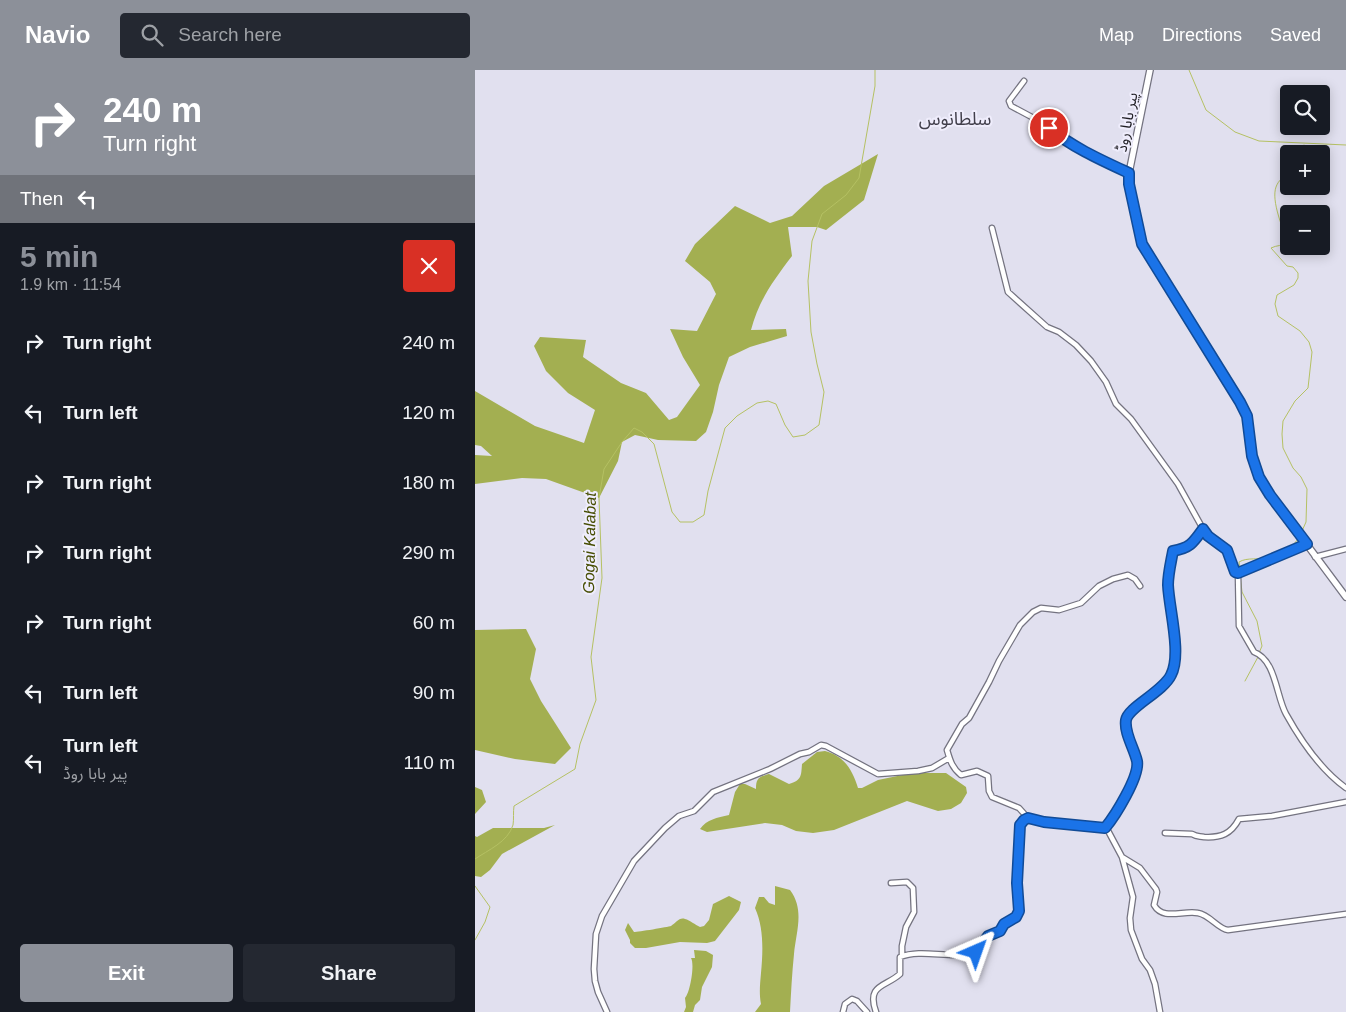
<!DOCTYPE html>
<meta charset="utf-8">
<style>
body{margin:0;font-family:Helvetica,"Noto Sans Arabic",sans-serif;background:#242831;color:#f1f3f6;height:100vh;display:flex;flex-direction:column;font-size:19px;white-space:nowrap}
*{box-sizing:border-box;margin:0}
p{font-size:16px;color:#9ea1a6}
.icon{flex:none;width:28px;height:28px;fill:none;stroke:currentColor;stroke-width:2;stroke-linecap:round;stroke-linejoin:round}
.map{position:relative;flex:1;overflow:hidden}
.side{display:flex;flex-direction:column;background:#171b24;width:475px}
.side>*{flex:none}
.top-card{background:#8c9099;color:#fff;overflow:hidden}
.fabs{position:absolute;left:805px;top:15px;display:grid;gap:10px}
.fabs a{display:grid;place-items:center;width:50px;height:50px;border-radius:5px;background:#171b24;box-shadow:0 2px 12px #0003;font-size:25px}
.pin{position:absolute;display:grid;place-items:center;width:42px;height:42px;color:#fff;margin:-21px;border:2px solid #fff;border-radius:50%;box-shadow:0 1px 5px #0007}
.me{position:absolute;width:55px;margin:-28px;rotate:43deg;stroke-linejoin:round;filter:drop-shadow(0 0 4px #0008)}
.turn{display:flex;align-items:center;gap:18px;height:105px;padding:0 20px;font-size:22px}
.turn .icon{width:65px;height:65px;stroke-width:2.5}
.turn b{display:block;font-size:35px;line-height:42px}
.then{display:flex;align-items:center;height:48px;padding:0 20px;background:#0003;gap:10px;font-size:19px}
.round{display:grid;place-items:center;flex:none;width:52px;height:52px;border-radius:5px;background:#242831}
.head{display:flex;align-items:center;justify-content:space-between;height:85px;padding:0 20px}
h1{font-size:30px;font-weight:700;line-height:38px;color:#8c9099}
.action{display:flex;gap:10px;margin-top:auto;padding:10px 20px}
.action a{flex:1;height:58px;border-radius:5px;background:#8c9099;color:#fff;font-size:20px;font-weight:700;line-height:58px;text-align:center}
.action a+a{background:#242831;color:#f1f3f6}
ul{padding:0;list-style:none}
li{display:flex;align-items:center;gap:15px;height:70px;padding:0 20px}
li div{flex:1}
li b{display:block;font-size:19px}
li em{font-style:normal}
header{display:flex;align-items:center;gap:30px;box-sizing:border-box;height:70px;padding:0 25px;background:#8c9099;color:#fff}
header strong{font-size:24px}
nav{display:flex;gap:28px;margin-inline-start:auto;font-size:18px}
.search{width:350px;height:45px;background:#242831;display:flex;align-items:center;gap:12px;box-sizing:border-box;padding:0 18px;border-radius:5px;color:#9ea1a6;font-size:19px}
main{display:flex;flex:1;min-height:0}
.map>svg:first-child{display:block}
.forest{fill:#a3af51}
.lines{fill:none;stroke-linecap:round;stroke-linejoin:round}
.stream{stroke:#b5c163;stroke-width:1}
.minor-casing{stroke:#747380;stroke-width:7}
.major-casing{stroke:#747380;stroke-width:8}
.minor{stroke:#fff;stroke-width:4.5}
.major{stroke:#fff;stroke-width:5.5}
.route-casing{stroke:#114b97;stroke-width:12}
.route{stroke:#1a73e8;stroke-width:9}
.labels{text-anchor:middle;stroke-width:4;stroke-linejoin:round;paint-order:stroke}
.street-label{font-size:15px;fill:#1f1e23;stroke:#efedfc}
.water-label{font-size:16px;font-style:italic;fill:#474e04;stroke:#efedfc}
.quarter-label{font-size:18px;fill:#413f4b;stroke:#efedfc}
</style>
<header>
<strong>Navio</strong>
<div class="search"><svg class="icon" aria-label="search" viewBox="0 0 24 24"><circle cx="10" cy="10" r="6"/><path d="M15 15l6 6"/></svg>Search here</div>
<nav><a>Map</a><a>Directions</a><a>Saved</a></nav>
</header>
<main>
<section class="side">
<div class="top-card">
<div class="turn"><svg class="icon" aria-label="right" viewBox="0 0 24 24"><path d="M7 20v-9h11M14 6l5 5-5 5"/></svg><div><b>240 m</b>Turn right</div></div>
<div class="then">Then<svg class="icon" aria-label="left" viewBox="0 0 24 24"><path d="M17 20v-9H6M10 6l-5 5 5 5"/></svg></div>
</div>
<div class="head"><div><h1>5 min</h1><p>1.9 km · 11:54</p></div><a class="round" style="background:#d93025;color:#fff"><svg class="icon" aria-label="close" viewBox="0 0 24 24"><path d="M6 6l12 12M18 6L6 18"/></svg></a></div>
<ul>
<li><svg class="icon" aria-label="right" viewBox="0 0 24 24"><path d="M7 20v-9h11M14 6l5 5-5 5"/></svg><div><b>Turn right</b></div><em>240 m</em></li>
<li><svg class="icon" aria-label="left" viewBox="0 0 24 24"><path d="M17 20v-9H6M10 6l-5 5 5 5"/></svg><div><b>Turn left</b></div><em>120 m</em></li>
<li><svg class="icon" aria-label="right" viewBox="0 0 24 24"><path d="M7 20v-9h11M14 6l5 5-5 5"/></svg><div><b>Turn right</b></div><em>180 m</em></li>
<li><svg class="icon" aria-label="right" viewBox="0 0 24 24"><path d="M7 20v-9h11M14 6l5 5-5 5"/></svg><div><b>Turn right</b></div><em>290 m</em></li>
<li><svg class="icon" aria-label="right" viewBox="0 0 24 24"><path d="M7 20v-9h11M14 6l5 5-5 5"/></svg><div><b>Turn right</b></div><em>60 m</em></li>
<li><svg class="icon" aria-label="left" viewBox="0 0 24 24"><path d="M17 20v-9H6M10 6l-5 5 5 5"/></svg><div><b>Turn left</b></div><em>90 m</em></li>
<li><svg class="icon" aria-label="left" viewBox="0 0 24 24"><path d="M17 20v-9H6M10 6l-5 5 5 5"/></svg><div><b>Turn left</b><p>پیر بابا روڈ</p></div><em>110 m</em></li>
</ul>
<div class="action"><a>Exit</a><a>Share</a></div>
</section>
<div class="map">
<svg width="871" height="942" viewBox="0 0 871 942">
<rect width="100%" height="100%" fill="#e1e0ef"/>
<path class="forest" d="M403 84 389 130 351 160 342 157H313L317 186C298 211 284 230 276 260L311 259 312 266 275 277 254 287 244 315 238 342 231 362 221 371 183 370 160 365 147 372 143 391 124 428 71 409 47 408 0 414V385L17 386 6 376 0 375V321L60 356 109 373 120 340 93 323 71 301 59 276 65 267 111 270 108 287 146 313 171 323 194 350 202 347 225 315 208 287 195 259 222 261 241 224 235 212 210 191 220 174 260 136 295 153 317 146 349 116Z
M51 559 61 579 55 609 66 631 96 678 80 694 40 689 0 680V560Z
M350 681C369 686 377 699 383 718H387L403 710 437 703H471L491 717 492 723 486 733 476 739 463 741 432 731 359 760 338 763 321 761 307 755 290 753 232 762 225 759C232 749 242 748 254 745L260 722 265 714H270L281 719C281 708 284 707 294 704L314 714C327 710 326 706 327 694L342 682Z
M0 717 7 720 11 732 0 744Z
M80 755 27 784 15 800 6 807 0 806V766L2 767 18 758H69Z
M300 816 315 820C330 840 321 862 319 884 317 903 316 923 315 942H280L286 934C284 923 285 915 286 903 288 881 289 858 280 838L284 827H289L294 833 300 835Z
M254 826 266 832 264 840 240 871 232 873 205 872 171 878H160L155 873V870L150 860 153 853 159 862C163 862 193 857 196 856 201 853 204 847 210 849 215 850 220 855 225 857L229 856 234 850 238 834Z
M219 880 231 881 238 885 237 897 227 917 225 930 220 935 218 942H209L211 937 210 928C215 923 220 894 216 888H220Z"/>
<g class="lines">
<path class="stream" d="M714 0 731 40 760 62 784 71 871 75
M829 84V75
M814 101C809 106 803 111 801 117 796 131 808 159 813 173 807 176 802 175 796 178L812 196 818 197 823 203V208L819 215 802 225 800 234 803 246 825 261 834 272 837 282 833 318 820 331 808 351 807 364 808 378 818 398 826 407 832 419 831 452 827 461
M799 486 818 475 823 469
M765 501 764 492C772 487 785 490 795 488
M765 504 767 522 782 551 787 576 784 583
M770 611 783 587
M0 789C13 780 33 772 38 755 39 749 38 742 39 736L100 699 105 674 121 630 116 587 127 508 124 428 129 399 147 372 159 358 167 362 179 374 197 442 205 452H218L229 445 233 421 250 358 262 346 282 333 293 331 301 334 310 355 318 367 330 365 344 355 349 322 342 294 336 262 333 211 337 171 347 144 371 125 384 108 400 16V0
M0 816 15 837 10 852 0 870"/>
<g class="minor-casing">
<path id="minor" d="M549 11 534 31 536 36 568 53 584 66 654 103
M517 158 533 222 572 257 584 262 601 275 616 291 631 312 641 334 656 349 703 414 728 459 733 466 752 479 760 501 767 503 832 474
M840 487 871 479
M763 503 764 556 779 582C801 590 801 626 811 644 826 671 846 700 871 718
M553 748 544 738 517 727 514 721 513 706 502 701 486 705C477 698 475 690 472 680L487 654 494 648 514 612 524 591 545 555 558 542 566 538 584 540 606 533 624 516 638 509 653 505 660 509 665 516
M631 757 647 787 665 798 681 819 682 822 679 835C688 851 708 840 723 843 735 845 743 859 753 860L871 844
M690 763 717 764C722 767 724 766 729 767 746 768 756 764 764 749L797 746 871 732
M647 787 658 827 655 848 656 860 667 889 675 900 680 914 685 942
M416 813 432 812 438 818 439 842 431 857 427 876V886
M132 942 123 922 120 911 119 899 121 864 127 846 159 791 190 758 204 746 219 741 238 722 295 699 325 684 334 682 346 675 351 676 403 704 443 701 457 698 474 688
M368 942 370 934 377 929 382 931 392 942
M401 942C391 914 411 917 425 904V887C448 878 477 890 501 882L513 866 525 861 529 854 541 847 544 841 542 813 545 755 549 750 553 748 569 752 630 758C640 746 664 706 662 691 659 677 651 664 651 649 663 632 684 625 695 607 707 587 694 538 693 515 693 504 696 492 698 481 715 478 718 473 728 459"/>
</g>
<g class="major-casing">
<path id="major" d="M675 0 654 103 655 115 667 174 765 333C776 354 773 364 777 386 780 400 788 413 795 425L871 527"/>
</g>
<use href="#minor" class="minor"/>
<use href="#major" class="major"/>
</g>
<g class="lines">
<g class="route-casing">
<path id="route" d="M501 882 513 866 525 861 529 854 541 847 544 841 542 813 545 755 549 750 553 748 569 752 630 758C640 746 665 706 662 691 659 678 649 663 651 650 653 637 688 622 696 605 707 584 694 539 693 515 693 504 696 492 698 481 715 478 718 473 728 459L733 466 752 480 760 502 763 503 832 474 795 425 784 407 777 386 772 346 765 332 667 174 654 114V103C626 90 597 77 574 58"/>
</g>
<use href="#route" class="route"/>
</g>
<g class="labels">
<g class="street-label">
<text transform="translate(652 52) rotate(-79)" y="5">پیر بابا روڈ</text>
</g>
<g class="water-label">
<text transform="translate(114 473) rotate(-89)" y="6">Gogai Kalabat</text>
</g>
<g class="quarter-label">
<text x="480" y="55">سلطانوس</text>
</g>
</g>
</svg>
<div class="fabs">
<a><svg class="icon" aria-label="search" viewBox="0 0 24 24"><circle cx="10" cy="10" r="6"/><path d="M15 15l6 6"/></svg></a>
<a>+</a>
<a>−</a>
</div>
<div class="pin" style="left:574px;top:58px;background:#d93025"><svg class="icon" aria-label="arrive" viewBox="0 0 24 24"><path d="M6 21V4h12l-3 4 3 4H6"/></svg></div>
<svg class="me" style="left:501px;top:882px" viewBox="-20 -20 40 40"><path d="M0-17L14 15 0 8-14 15z" fill="#1a73e8" stroke="#fff" stroke-width="4"/></svg>
</div>
</main>
